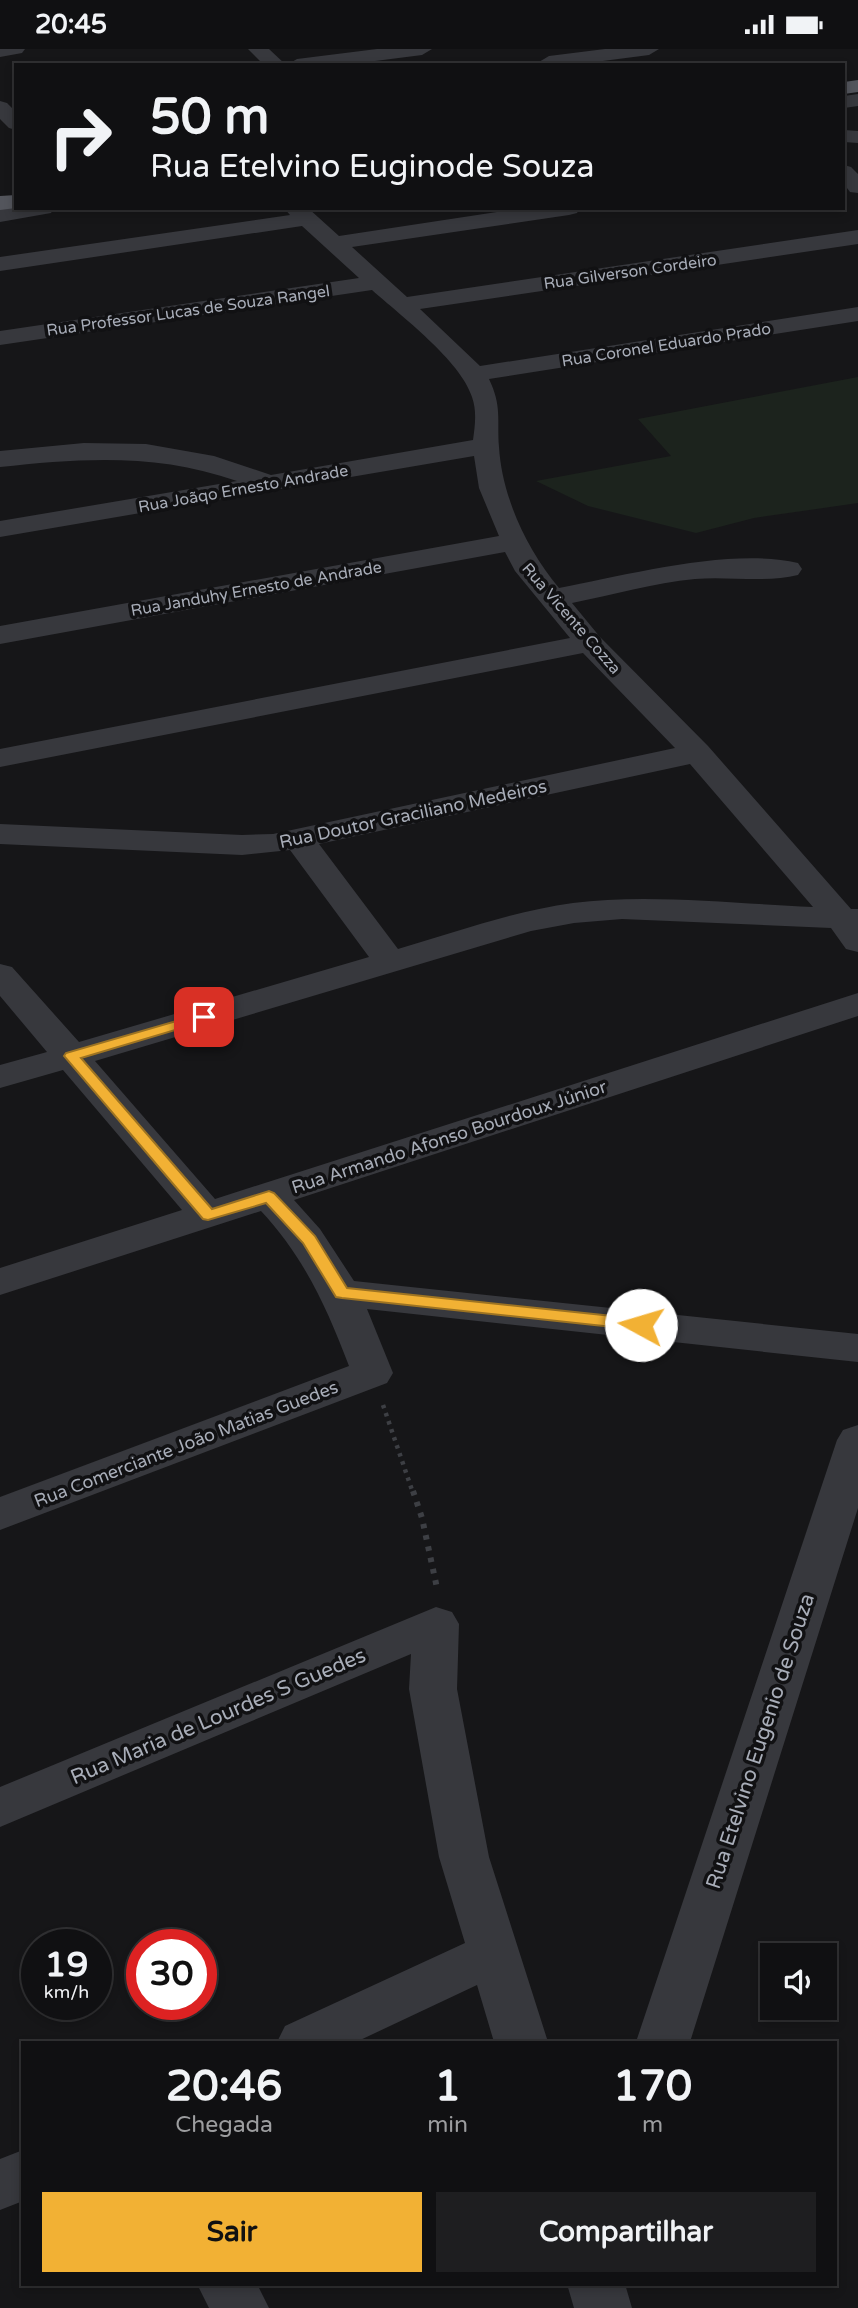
<!DOCTYPE html>
<html lang="pt">
<meta charset="utf-8">
<style>
body{margin:0;font-family:"Varela Round",sans-serif;background:#1e1e20;color:#f1f3f6;height:100vh;display:flex;flex-direction:column;font-size:26px;white-space:nowrap}
*{box-sizing:border-box;margin:0}
p{font-size:23px;color:#9c9d9f}
.icon{flex:none;width:38px;height:38px;fill:none;stroke:currentColor;stroke-width:2;stroke-linecap:round;stroke-linejoin:round}
.map{position:relative;flex:1;overflow:hidden}
.drawer{position:absolute;left:21px;top:1992px;width:816px;height:245px;display:flex;flex-direction:column;background:#101012;border-radius:0px;box-shadow:0 4px 10px #0003,0 0 0 2px #303032}
.drawer>*{flex:none}
.top-card{position:absolute;left:14px;top:14px;width:831px;height:147px;border-radius:0px;box-shadow:0 4px 10px #0003,0 0 0 2px #303032;background:#101012;color:#f1f3f6;overflow:hidden}
.tools{position:absolute;left:760px;top:1894px;display:grid;gap:14px}
.tools a{display:grid;place-items:center;width:77px;height:77px;border-radius:0px;background:#101012;box-shadow:0 4px 10px #0003,0 0 0 2px #303032;font-size:35px}
.speed{position:absolute;left:21px;top:1880px;display:flex;gap:14px;font-size:35px;font-weight:700;text-align:center}
.speed>*{display:grid;place-content:center;width:91px;height:91px;border-radius:50%;background:#101012;box-shadow:0 4px 10px #0003,0 0 0 2px #303032;line-height:1}
.speed small{font-size:18px;font-weight:400}
.speed .limit{border:10px solid #d22;background:#fff;color:#111}
.pin{position:absolute;display:grid;place-items:center;width:60px;height:60px;color:#fff;margin:-30px;border-radius:14px;box-shadow:0 4px 10px #0006}
.me{position:absolute;width:77px;margin:-38px;rotate:276deg;stroke-linejoin:round;filter:drop-shadow(0 0 5px #0008)}
.turn{display:flex;align-items:center;gap:24px;height:147px;padding:0 21px;font-size:32px}
.turn .icon{width:91px;height:91px;stroke-width:2.5}
.turn b{display:block;font-size:49px;line-height:60px}
.eta{display:flex;justify-content:space-evenly;align-items:center;height:119px;text-align:center}
.eta b{font-size:42px;font-weight:800;line-height:49px}
.primary-button{display:flex;gap:14px;margin-top:auto;padding:14px 21px}
.primary-button a{flex:1;height:80px;border-radius:0px;background:#f2b134;color:#111;font-size:28px;font-weight:800;line-height:80px;text-align:center}
.primary-button a+a{background:#1e1e20;color:#f1f3f6}
.status{display:flex;justify-content:space-between;align-items:center;height:49px;padding:0 35px;background:#101012;direction:ltr}
.status svg{height:19px;fill:currentColor}
.map>svg:first-child{display:block}
.green{fill:#1c231d}
.lines{fill:none;stroke-linecap:round;stroke-linejoin:round}
.path-far1{stroke:#3d3f44;stroke-width:4.5;stroke-dasharray:3.5 5;stroke-linecap:butt}
.path{stroke:#3d3f44;stroke-width:6;stroke-dasharray:4.5 7;stroke-linecap:butt}
.minor{fill:#37383d;fill-rule:evenodd}
.major{fill:#53555c;fill-rule:evenodd}
.route{fill:#f2b134;stroke:#9d7322;stroke-width:2}
.labels{text-anchor:middle;stroke-width:7;stroke-linejoin:round;paint-order:stroke}
.far-street-label{font-size:16px;fill:#a8adb8;stroke:#111113}
.street-label{font-size:18px;fill:#a8adb8;stroke:#111113}
.near-street-label{font-size:21px;fill:#a8adb8;stroke:#111113}
</style>
<div class="status"><b>20:45</b><svg viewBox="0 0 49 12"><path d="M0 12V9h3v3zM5 12V6h3v6zM10 12V3h3v9zM15 12V0h3v12zM26 1h20v11H26zM47 4h2v5h-2z"/></svg></div>
<div class="map">
<svg width="858" height="2259" viewBox="0 0 858 2259">
<rect width="100%" height="100%" fill="#161618"/>
<path class="green" d="M858 328V454L754 469 696 484 588 457 536 432 671 407 638 370Z"/>
<g class="lines">
<path class="path-far1" d="M383 1356 413 1444"/>
<path class="path" d="M413 1442 422 1469 437 1539"/>
<path class="minor" d="M0 0H25L22 4 0 8Z
M248 0H269L286 16H264Z
M377 0H432L422 6 344 16H287L297 10Z
M605 0H659L649 6 572 16H541L539 13 549 7Z
M858 45V57L844 59V47Z
M0 52 7 54 16 63V81L9 79 0 70Z
M844 81 858 82V94L844 93Z
M844 116 851 118 858 125V144L850 143 844 135Z
M16 157V159H54L51 164 0 173V159Z
M284 159H308L339 187 523 159H580L577 164 569 166 352 198 407 248 858 181V195L420 260 480 317 858 258V272L489 330C502 357 497 370 499 398 502 448 527 501 559 539 627 526 732 498 798 514L802 520 798 526C767 534 727 527 695 530 654 534 612 546 572 554L600 588 708 697 851 860H858V903L846 900 831 879 622 870 574 874 531 882 95 1012 215 1150 858 944V967L294 1151 320 1180 354 1232 858 1285V1313L367 1260 393 1324 387 1334 0 1481V1448L349 1317C327 1259 304 1208 261 1162L0 1246V1219L182 1161 63 1021 0 1039V1016L47 1003 0 947V915L12 918 79 993 369 908 290 801 242 806 0 795V775L242 786 273 785 675 699 583 604 0 718V700L570 589 515 522 505 503 0 595V577L499 487 479 439 474 407 0 488V472L237 432C158 404 82 409 0 418V402L84 394 146 395 214 407 271 426 473 391C475 377 477 362 472 348 461 312 400 266 372 241L0 296V282L359 229 302 177 0 222V208L290 166ZM690 715 813 858C738 855 647 844 573 854 514 862 456 883 398 900L319 795Z
M858 1376V1459L690 1993H636L837 1391 843 1381Z
M436 1558 452 1563 459 1575 457 1640 489 1808 548 1993H494L477 1936 356 1993H277L285 1977 465 1894 439 1808 409 1640 411 1605 0 1778V1738Z
M23 2101V2152L0 2161V2110Z
M197 2235H257L269 2259H209Z
M567 2235H625L632 2259H574Z"/>
<path class="major" d="M858 31V43L844 45V33Z
M16 146V159L0 161V147Z"/>
</g>
<path class="route" d="M204 964 211 968 209 971 81 1009 212 1160 269 1142 274 1144 315 1187 347 1239 641 1270 649 1276 647 1280 641 1281 342 1249 336 1248 303 1194 266 1154 208 1171 203 1170 64 1007 66 1004Z"/>
<g class="labels">
<g class="far-street-label">
<text transform="translate(630 222) rotate(-8)" y="6">Rua Gilverson Cordeiro</text>
<text transform="translate(188 261) rotate(-8)" y="6">Rua Professor Lucas de Souza Rangel</text>
<text transform="translate(666 295) rotate(-9)" y="6">Rua Coronel Eduardo Prado</text>
<text transform="translate(243 439) rotate(-10)" y="6">Rua Joãqo Ernesto Andrade</text>
<text transform="translate(256 539) rotate(-10)" y="6">Rua Janduhy Ernesto de Andrade</text>
<text transform="translate(572 569) rotate(49)" y="6">Rua Vicente Cozza</text>
</g>
<g class="street-label">
<text transform="translate(413 765) rotate(-12)" y="6">Rua Doutor Graciliano Medeiros</text>
<text transform="translate(449 1088) rotate(-18)" y="6">Rua Armando Afonso Bourdoux Júnior</text>
<text transform="translate(186 1395) rotate(-21)" y="6">Rua Comerciante João Matias Guedes</text>
</g>
<g class="near-street-label">
<text transform="translate(218 1667) rotate(-23)" y="7">Rua Maria de Lourdes S Guedes</text>
<text transform="translate(760 1692) rotate(-72)" y="7">Rua Etelvino Eugenio de Souza</text>
</g>
</g>
</svg>
<div class="tools">
<a><svg class="icon" aria-label="sound" viewBox="0 0 24 24"><path d="M4 9h4l5-4v14l-5-4H4zM17 9q2 3 0 6"/></svg></a>
</div>
<div class="speed"><div>19<small>km/h</small></div><div class="limit">30</div></div>
<div class="pin" style="left:204px;top:968px;background:#d93025"><svg class="icon" aria-label="arrive" viewBox="0 0 24 24"><path d="M6 21V4h12l-3 4 3 4H6"/></svg></div>
<svg class="me" style="left:641px;top:1276px" viewBox="-20 -20 40 40"><circle r="19" fill="#fff"/><path d="M0-13L10 11 0 6-10 11z" fill="#f2b134"/></svg>
<div class="top-card">
<div class="turn"><svg class="icon" aria-label="right" viewBox="0 0 24 24"><path d="M7 20v-9h11M14 6l5 5-5 5"/></svg><div><b>50 m</b>Rua Etelvino Euginode Souza</div></div>
</div>
<section class="drawer">
<div class="eta">
<div><b>20:46</b><p>Chegada</p></div>
<div><b>1</b><p>min</p></div>
<div><b>170</b><p>m</p></div>
</div>
<div class="primary-button"><a>Sair</a><a>Compartilhar</a></div>
</section>
</div>
